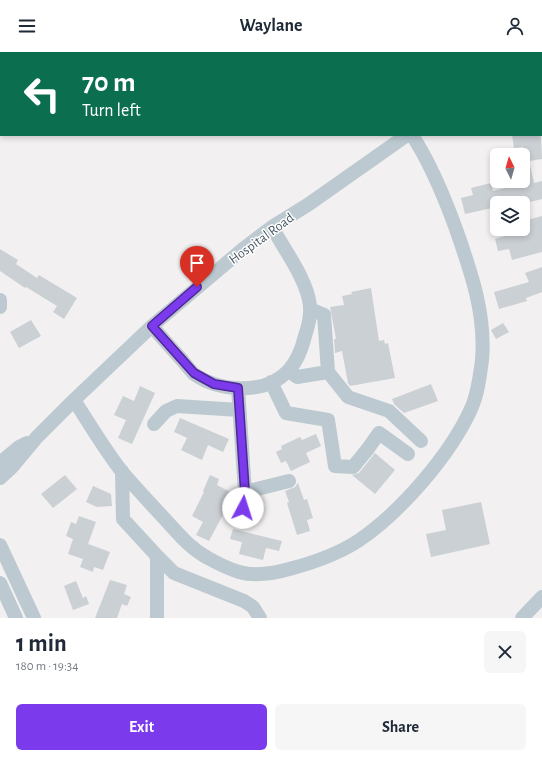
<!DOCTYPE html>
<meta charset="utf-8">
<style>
body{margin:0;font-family:"Alegreya Sans",sans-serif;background:#f6f6f7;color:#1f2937;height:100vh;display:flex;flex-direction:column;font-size:15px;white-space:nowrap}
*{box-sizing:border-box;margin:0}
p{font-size:13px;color:#747a83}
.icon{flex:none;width:22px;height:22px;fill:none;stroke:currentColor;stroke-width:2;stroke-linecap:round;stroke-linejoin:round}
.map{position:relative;height:566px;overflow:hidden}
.sheet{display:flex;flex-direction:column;background:#fff;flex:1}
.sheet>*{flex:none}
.hud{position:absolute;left:0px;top:0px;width:542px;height:84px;box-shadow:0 2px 6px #0003;background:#0b6e4f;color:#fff;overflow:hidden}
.needle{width:26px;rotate:355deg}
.fabs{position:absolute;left:490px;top:96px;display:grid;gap:8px}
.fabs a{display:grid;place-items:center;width:40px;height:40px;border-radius:6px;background:#fff;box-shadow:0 2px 6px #0003;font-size:20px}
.pin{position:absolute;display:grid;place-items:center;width:34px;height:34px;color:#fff;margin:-41px -17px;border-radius:50% 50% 50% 0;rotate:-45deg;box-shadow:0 0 4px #0007}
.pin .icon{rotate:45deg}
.me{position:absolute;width:44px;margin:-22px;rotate:5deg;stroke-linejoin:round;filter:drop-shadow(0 0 3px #0008)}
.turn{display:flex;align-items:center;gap:14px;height:84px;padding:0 16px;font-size:18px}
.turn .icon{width:52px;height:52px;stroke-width:2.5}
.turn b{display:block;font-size:28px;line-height:34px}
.round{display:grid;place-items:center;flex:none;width:42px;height:42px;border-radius:6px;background:#f6f6f7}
.headline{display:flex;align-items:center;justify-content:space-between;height:68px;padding:0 16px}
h1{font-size:24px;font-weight:700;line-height:30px}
.cta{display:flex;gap:8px;margin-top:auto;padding:8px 16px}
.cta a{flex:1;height:46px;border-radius:6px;background:#7c3aed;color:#fff;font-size:16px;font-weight:700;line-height:46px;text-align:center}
.cta a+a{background:#f6f6f7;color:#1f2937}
header{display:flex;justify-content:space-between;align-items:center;height:52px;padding:0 16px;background:#fff;font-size:18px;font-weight:700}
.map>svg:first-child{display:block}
.building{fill:#cbd0d5}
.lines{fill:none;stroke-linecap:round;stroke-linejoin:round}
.minor{stroke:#bcc9d0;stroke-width:14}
.route-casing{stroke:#51269a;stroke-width:10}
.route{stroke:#7c3aed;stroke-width:7}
.labels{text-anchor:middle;stroke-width:3;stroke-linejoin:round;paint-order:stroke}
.street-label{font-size:14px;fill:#46555f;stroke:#fff}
</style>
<header><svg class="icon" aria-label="menu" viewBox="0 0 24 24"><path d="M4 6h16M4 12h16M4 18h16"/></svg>Waylane<svg class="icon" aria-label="person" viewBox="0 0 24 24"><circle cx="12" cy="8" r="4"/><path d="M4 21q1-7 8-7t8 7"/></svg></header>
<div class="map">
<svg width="542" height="566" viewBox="0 0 542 566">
<rect width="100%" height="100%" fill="#f2f0f0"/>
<path class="building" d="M512 83H541L542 107 529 109 534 131 542 129V147L526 151H497V155L465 162 461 146 473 143 471 136 491 131 493 139 522 132 523 95 514 96Z
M542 164V200L512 208 509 197 498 199 495 187 505 184 503 177H523V169Z
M0 197 18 208 16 212 37 226 39 223 77 246 64 267 53 260 57 254 26 235 25 236 0 219Z
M542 215V240L526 246 527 249 499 257 494 240 529 230 525 221Z
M371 236 379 289 384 288 385 292 388 291 395 326 350 334 348 331 342 299 335 301 334 287H336L330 255 344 253 342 244 352 242 351 240Z
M31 268 41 284 19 296 10 280Z
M503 271 509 280 496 287 491 278Z
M431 332 438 349 404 361 394 352 392 347Z
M140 334 155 341 132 392 118 386 126 368 114 363 123 344 134 349Z
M180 366 229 387 223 400 208 393 202 408 181 398 187 386 174 380Z
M316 382 321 394 306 401 310 410 291 419 286 409 281 411 276 400 282 397 281 394 300 385 302 388Z
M375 401 395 418 375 442 352 423 359 421Z
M65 423 77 437 53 456 41 442Z
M210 423 219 427 217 433 234 442 209 489 196 483 203 470 192 464 204 440 203 439Z
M298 431 304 448 307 447 313 466 307 468 310 479 297 483 287 451 289 450 285 439 295 435Z
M93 434 111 442 112 454 97 455 86 450Z
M481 450 490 492 431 505 426 482 446 478 442 458Z
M79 464 96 470 88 492 110 500 103 518 94 515 93 520 80 515 83 507 68 502 73 487 66 484 71 470 76 472Z
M233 477 282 489 279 499 266 496 263 508 239 502 242 490 230 487Z
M110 528 127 533 124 542 131 545 127 554 122 552 117 566H95Z
M76 529 83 546 86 544 89 552 73 558 64 534Z"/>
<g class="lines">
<path class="minor" d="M323 0 325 1
M541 21H542
M0 248V255
M152 274C162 286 172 297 182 308 186 313 190 318 194 322 220 340 265 343 288 319 297 310 302 296 305 284 308 275 311 264 310 254 308 229 284 197 272 175
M289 319 297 325 328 320 324 263 310 257
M328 320 348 345 389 359 421 389
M271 330 286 361 328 368 335 414 353 415 367 398 379 381 408 402
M238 336 245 440 243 456
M74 348C89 371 106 400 123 421 136 436 149 450 162 464 177 480 189 496 208 506 217 511 229 517 239 520 256 525 276 521 293 516 315 510 338 502 358 489 401 460 450 403 471 357 478 342 480 323 482 308 486 262 471 220 456 177 444 144 431 112 412 83
M154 372 166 359 177 354 239 358
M0 411 19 395 27 391
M122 419 123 467 157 504 174 521 244 549 253 555 260 566
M0 426 12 415 37 385 74 348 152 274 243 197 272 175 309 152 407 83
M245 440 289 429
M0 493 34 566
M157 504V566
M0 531 16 566
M522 566 542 545"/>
</g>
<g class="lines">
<g class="route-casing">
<path id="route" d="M197 235 152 274 194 321 214 332 238 336 245 440 243 456"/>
</g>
<use href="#route" class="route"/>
</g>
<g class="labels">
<g class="street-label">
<text transform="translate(261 186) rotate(-36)" y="5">Hospital Road</text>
</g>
</g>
</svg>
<div class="fabs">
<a><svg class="needle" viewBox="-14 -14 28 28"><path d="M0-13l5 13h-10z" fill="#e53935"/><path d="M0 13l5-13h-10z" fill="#747a83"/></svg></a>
<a><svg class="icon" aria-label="layers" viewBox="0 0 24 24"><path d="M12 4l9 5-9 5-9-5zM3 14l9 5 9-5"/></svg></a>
</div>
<div class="pin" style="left:197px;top:235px;background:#d93025"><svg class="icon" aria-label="arrive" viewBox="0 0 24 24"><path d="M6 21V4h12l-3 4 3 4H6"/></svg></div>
<svg class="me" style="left:243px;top:456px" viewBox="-20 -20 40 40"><circle r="19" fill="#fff"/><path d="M0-13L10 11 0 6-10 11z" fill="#7c3aed"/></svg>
<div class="hud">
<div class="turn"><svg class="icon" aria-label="left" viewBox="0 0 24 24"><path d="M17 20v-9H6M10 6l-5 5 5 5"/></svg><div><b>70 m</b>Turn left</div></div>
</div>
</div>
<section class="sheet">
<div class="headline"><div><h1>1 min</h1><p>180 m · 19:34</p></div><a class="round"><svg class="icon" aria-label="close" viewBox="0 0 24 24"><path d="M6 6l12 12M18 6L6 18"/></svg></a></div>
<div class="cta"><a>Exit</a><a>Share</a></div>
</section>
